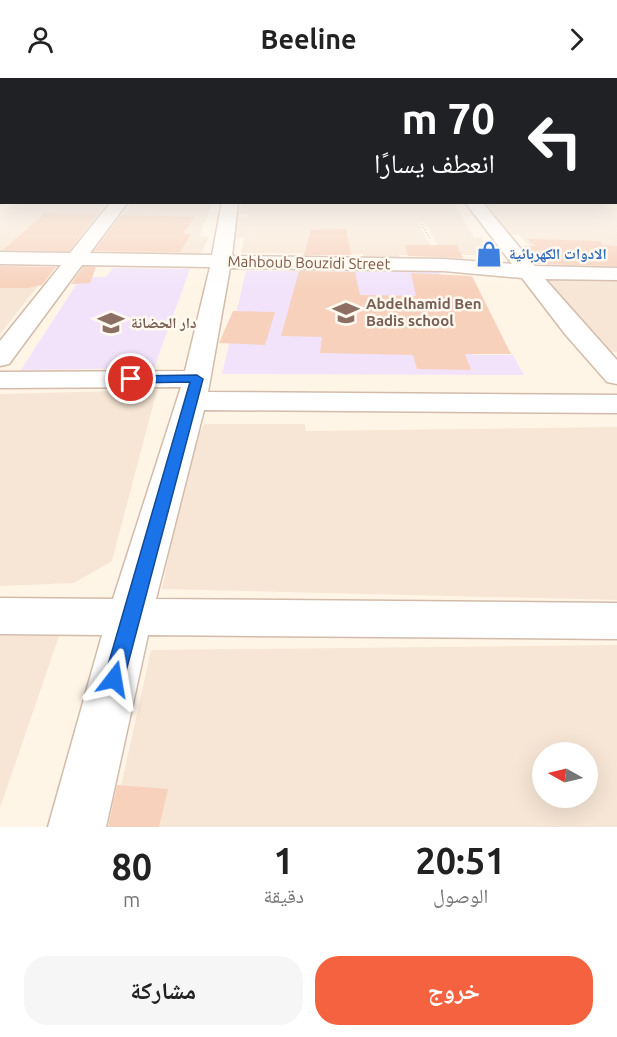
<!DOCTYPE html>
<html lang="ar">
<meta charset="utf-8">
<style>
body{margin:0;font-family:Ubuntu,"Noto Naskh Arabic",sans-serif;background:#f6f6f6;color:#222;direction:rtl;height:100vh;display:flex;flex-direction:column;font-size:22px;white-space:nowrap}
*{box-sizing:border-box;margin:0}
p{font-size:20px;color:#767676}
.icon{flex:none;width:33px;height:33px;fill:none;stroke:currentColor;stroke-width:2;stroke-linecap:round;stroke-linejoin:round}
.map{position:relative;height:749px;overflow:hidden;direction:ltr}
.side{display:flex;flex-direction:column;background:#fff;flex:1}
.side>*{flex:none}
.hud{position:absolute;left:0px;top:0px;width:618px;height:126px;box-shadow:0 6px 24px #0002;direction:rtl;background:#202124;color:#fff;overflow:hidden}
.needle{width:39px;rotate:278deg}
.fabs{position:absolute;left:532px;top:664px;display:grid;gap:12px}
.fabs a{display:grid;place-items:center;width:66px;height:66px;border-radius:50%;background:#fff;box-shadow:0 6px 24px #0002;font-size:30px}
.pin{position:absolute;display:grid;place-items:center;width:51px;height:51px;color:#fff;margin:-26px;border:3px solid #fff;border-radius:50%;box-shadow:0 2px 6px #0007}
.me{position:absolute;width:66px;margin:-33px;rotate:14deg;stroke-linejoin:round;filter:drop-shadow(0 0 4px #0008)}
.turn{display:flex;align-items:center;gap:21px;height:126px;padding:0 24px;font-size:27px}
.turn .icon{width:78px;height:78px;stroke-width:2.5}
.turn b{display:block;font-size:42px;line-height:51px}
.eta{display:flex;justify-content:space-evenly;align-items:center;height:102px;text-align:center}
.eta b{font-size:36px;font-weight:700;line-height:42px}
.action{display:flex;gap:12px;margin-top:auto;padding:12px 24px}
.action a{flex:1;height:69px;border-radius:24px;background:#f5623f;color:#fff;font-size:24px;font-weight:700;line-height:69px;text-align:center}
.action a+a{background:#f6f6f6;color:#222}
header{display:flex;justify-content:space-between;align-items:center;height:78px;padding:0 24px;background:#fff;font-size:27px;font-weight:700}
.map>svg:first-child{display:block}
.residential{fill:#f7e6d5;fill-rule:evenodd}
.education{fill:#f2e3fb}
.building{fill:#f7d1bc}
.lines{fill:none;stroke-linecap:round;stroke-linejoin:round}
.minor-casing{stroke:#d3bbab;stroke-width:3}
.path{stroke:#ddb49e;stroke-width:2;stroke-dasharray:1 2;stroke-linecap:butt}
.minor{fill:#fff;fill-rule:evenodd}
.route{fill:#1a73e8;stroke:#114b97;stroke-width:1.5}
.labels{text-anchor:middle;stroke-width:5;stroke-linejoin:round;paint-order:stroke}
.far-shop-label{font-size:15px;font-weight:bold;fill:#366cbe;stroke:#fff9f0;text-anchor:start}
.far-street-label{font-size:15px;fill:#7c5847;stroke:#fff9f0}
.far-education-label{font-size:15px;font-weight:bold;fill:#785e54;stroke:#fff9f0;text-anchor:start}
</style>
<header><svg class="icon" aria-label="forward" viewBox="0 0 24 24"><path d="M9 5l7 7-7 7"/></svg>Beeline<svg class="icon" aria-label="person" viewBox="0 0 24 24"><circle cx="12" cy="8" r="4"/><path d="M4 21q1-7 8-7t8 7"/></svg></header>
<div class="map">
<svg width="617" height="749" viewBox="0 0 617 749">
<rect width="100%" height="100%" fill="#fff5e7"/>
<path class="residential" d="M617 123V191L550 190 519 157H510L485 126Z
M20 125H106L67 178H1L5 173H0V127H17Z
M212 125 200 158 209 159 202 174 195 178 100 173 131 126Z
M242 125H453L474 159H481L492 177H444L424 144 419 145 435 177H399L400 182 364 181 363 176 241 175 244 160H234L238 140 249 139 248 136H238Z
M0 189H53L0 256Z
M546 202 617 203V274H610Z
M157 312 112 483 74 505 0 508V316Z
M204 346H305L306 353 617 349V522L162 511 193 353H201Z
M0 558H59L0 730Z
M617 567V749H112L151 572ZM543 675H588V720H543Z"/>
<path class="education" d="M113 190 190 191 154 290 21 292 81 199H106Z
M246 193 439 194 473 277H513L524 297 222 296Z"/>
<path class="building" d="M45 135 98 136 69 173 3 172Z
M121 137 195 139 183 156H191L180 174 94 173Z
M346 151 351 177H304L311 152Z
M527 161 600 163 603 167 617 168V188L536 186 524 168H536Z
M405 167H457L463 180 408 178Z
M0 188 56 189 42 207 28 210H0Z
M83 189H96L90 205 71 206Z
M299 193 355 194 360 217 416 218 411 195 472 198 511 276H465L471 292 417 291 413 277 320 275 322 259 281 258Z
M233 233 275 234 265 267 219 265Z
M117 707 168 711 159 749H108Z"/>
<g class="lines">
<g class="minor-casing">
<path id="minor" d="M616 112H617V122H616Z
M0 116 2 124H7L0 126Z
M111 124H128L90 175 212 177 222 124H238L232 178 444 181 512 186 465 124H482L535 188 617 190V202L545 201 617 282V306L607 304 565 256 522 200 444 193 230 190 208 314 617 317V335L204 332 156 521 617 525V561L148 557 106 749H48L102 557 0 556V520L113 521 181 309 0 310V294L185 293 210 189 82 187 9 286 0 288V263L61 187 0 186V174L70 175Z"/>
</g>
<path class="path" d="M422 146 430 161"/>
<use href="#minor" class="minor"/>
</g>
<linearGradient id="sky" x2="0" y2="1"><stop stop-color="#95c8e9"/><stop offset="0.5" stop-color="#fffaf4"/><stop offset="1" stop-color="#fffaf4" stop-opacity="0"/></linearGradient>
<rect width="617" height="212" fill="url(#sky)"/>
<path class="route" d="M197 297 203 301 124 601 121 607 114 610 107 607 104 601 190 304 131 305 126 301 131 298Z"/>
<defs>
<g id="shop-bare" transform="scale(2.07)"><path d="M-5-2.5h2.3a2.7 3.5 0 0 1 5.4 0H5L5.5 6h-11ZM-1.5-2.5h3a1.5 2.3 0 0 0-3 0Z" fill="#3f7fe0" stroke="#fff9f0" stroke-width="2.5" paint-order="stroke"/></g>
<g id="school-bare" transform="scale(2.07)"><path d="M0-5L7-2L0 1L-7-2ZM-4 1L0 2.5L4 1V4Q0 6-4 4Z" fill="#8d6e63" stroke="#fff9f0" stroke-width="2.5" paint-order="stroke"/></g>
</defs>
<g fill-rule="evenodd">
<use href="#shop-bare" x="489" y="176"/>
<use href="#school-bare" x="346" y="235"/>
<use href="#school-bare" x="111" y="245"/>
</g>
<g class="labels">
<g class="far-shop-label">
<text x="509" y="181">الادوات الكهربائية</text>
</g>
<g class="far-street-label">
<text transform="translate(309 185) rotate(1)" y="5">Mahboub Bouzidi Street</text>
</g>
<g class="far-education-label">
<text x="366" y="231">Abdelhamid Ben<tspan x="366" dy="17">Badis school</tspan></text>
<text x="131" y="250">دار الحضانة</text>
</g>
</g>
</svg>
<div class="fabs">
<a><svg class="needle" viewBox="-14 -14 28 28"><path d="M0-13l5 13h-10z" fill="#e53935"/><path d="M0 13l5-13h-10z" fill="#767676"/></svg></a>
</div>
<div class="pin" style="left:131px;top:301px;background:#d93025"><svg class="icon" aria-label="arrive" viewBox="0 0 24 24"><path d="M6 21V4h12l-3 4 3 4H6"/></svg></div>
<svg class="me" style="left:114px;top:601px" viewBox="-20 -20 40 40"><path d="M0-17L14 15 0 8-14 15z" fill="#1a73e8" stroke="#fff" stroke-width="4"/></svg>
<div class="hud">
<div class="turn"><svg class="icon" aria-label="left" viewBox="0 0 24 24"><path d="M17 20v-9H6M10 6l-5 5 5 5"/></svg><div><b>70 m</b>انعطف يسارًا</div></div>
</div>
</div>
<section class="side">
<div class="eta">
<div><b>20:51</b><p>الوصول</p></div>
<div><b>1</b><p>دقيقة</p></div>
<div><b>80</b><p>m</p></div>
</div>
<div class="action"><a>خروج</a><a>مشاركة</a></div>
</section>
